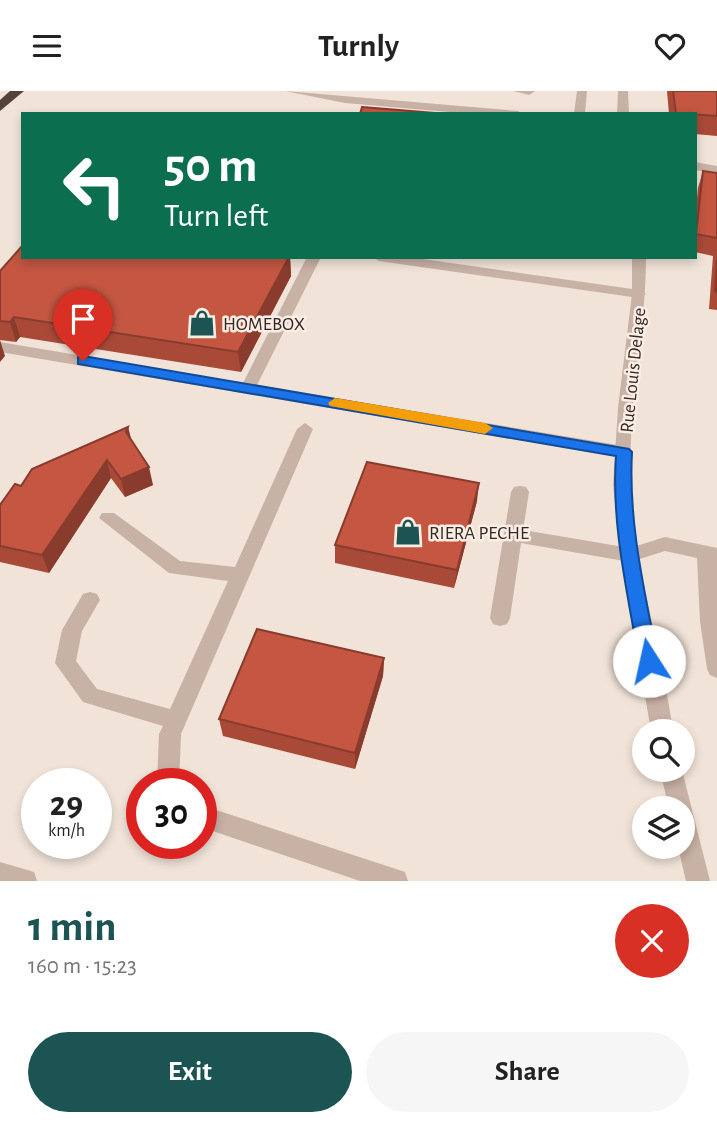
<!DOCTYPE html>
<meta charset="utf-8">
<style>
body{margin:0;font-family:"Alegreya Sans",sans-serif;background:#f6f6f6;color:#222;height:100vh;display:flex;flex-direction:column;font-size:26px;white-space:nowrap}
*{box-sizing:border-box;margin:0}
p{font-size:23px;color:#767676}
.icon{flex:none;width:38px;height:38px;fill:none;stroke:currentColor;stroke-width:2;stroke-linecap:round;stroke-linejoin:round}
.map{position:relative;height:790px;overflow:hidden}
.details{display:flex;flex-direction:column;background:#fff;flex:1}
.details>*{flex:none}
.banner{position:absolute;left:21px;top:21px;width:676px;height:147px;border-radius:0px;box-shadow:0 4px 10px #0003;background:#0b6e4f;color:#fff;overflow:hidden}
.buttons{position:absolute;left:632px;top:628px;display:grid;gap:14px}
.buttons a{display:grid;place-items:center;width:63px;height:63px;border-radius:50%;background:#fff;box-shadow:0 4px 10px #0003;font-size:35px}
.speed{position:absolute;left:21px;top:677px;display:flex;gap:14px;font-size:35px;font-weight:700;text-align:center}
.speed>*{display:grid;place-content:center;width:91px;height:91px;border-radius:50%;background:#fff;box-shadow:0 4px 10px #0003;line-height:1}
.speed small{font-size:18px;font-weight:400}
.speed .limit{border:10px solid #d22;background:#fff;color:#111}
.pin{position:absolute;display:grid;place-items:center;width:60px;height:60px;color:#fff;margin:-72px -30px;border-radius:50% 50% 50% 0;rotate:-45deg;box-shadow:0 0 7px #0007}
.pin .icon{rotate:45deg}
.me{position:absolute;width:77px;margin:-38px;rotate:350deg;stroke-linejoin:round;filter:drop-shadow(0 0 5px #0008)}
.turn{display:flex;align-items:center;gap:24px;height:147px;padding:0 28px;font-size:32px}
.turn .icon{width:91px;height:91px;stroke-width:2.5}
.turn b{display:block;font-size:49px;line-height:60px}
.round{display:grid;place-items:center;flex:none;width:74px;height:74px;border-radius:37px;background:#f6f6f6}
.overview{display:flex;align-items:center;justify-content:space-between;height:119px;padding:0 28px}
h1{font-size:42px;font-weight:600;line-height:52px;color:#1c5453}
.action{display:flex;gap:14px;margin-top:auto;padding:14px 28px}
.action a{flex:1;height:80px;border-radius:42px;background:#1c5453;color:#fff;font-size:28px;font-weight:600;line-height:80px;text-align:center}
.action a+a{background:#f6f6f6;color:#222}
header{display:flex;justify-content:space-between;align-items:center;height:91px;padding:0 28px;background:#fff;font-size:32px;font-weight:600}
.map>svg:first-child{display:block}
.lines{fill:none;stroke-linecap:round;stroke-linejoin:round}
.lane{fill:#c8b1a5;fill-rule:evenodd}
.street{fill:#c8b1a5;fill-rule:evenodd}
.highway{fill:#55423d;fill-rule:evenodd}
.wall{fill:#a94a39}
.shaded-wall{fill:#893c2e}
.building{fill:#c45642;stroke:#893c2e;stroke-width:2}
.route{fill:#1a73e8;stroke:#114b97;stroke-width:2}
.slow{fill:#f59e0b}
.labels{text-anchor:middle;stroke-width:5;stroke-linejoin:round;paint-order:stroke}
.poi-label{font-size:19px;fill:#342926;stroke:#f9ede4;text-anchor:start}
.street-label{font-size:19px;fill:#342926;stroke:#f9ede4}
</style>
<header><svg class="icon" aria-label="menu" viewBox="0 0 24 24"><path d="M4 6h16M4 12h16M4 18h16"/></svg>Turnly<svg class="icon" aria-label="heart" viewBox="0 0 24 24"><path d="M12 20l-8-8c-3-5 5-10 8-4 3-6 11-1 8 4z"/></svg></header>
<div class="map">
<svg width="717" height="790" viewBox="0 0 717 790">
<rect width="100%" height="100%" fill="#f1e3d8"/>
<g class="lines">
<path class="lane" d="M285 0 518 20 523 23H474L345 12Z
M513 0H534V1L529 4Z
M577 0H587L585 23H574Z
M307 166H321L257 294 624 355 632 361 630 365 624 367 0 261V251L243 292Z
M372 166H409L639 199 646 203 639 207 379 170Z
M305 332 313 338 181 643 179 693H157L159 643 163 635 83 611 55 572 62 539 83 503 90 501 97 503 100 509 82 540 76 570 97 598 170 618 228 490 169 482 99 427 102 422H114L180 470 235 476 297 338Z
M520 395 526 396 529 401 523 439 630 457 665 446 717 457V587L710 584 707 578 700 530 697 467 665 460 630 471 521 452 510 527 507 533 500 535 493 533 490 527 511 401 514 396Z
M201 714 396 778 405 781 408 790H360L201 736Z"/>
<path class="street" d="M618 0H628L629 23H617Z
M695 71 717 75V83L695 79Z
M632 166H646C646 242 627 318 631 394 634 477 662 558 673 640H651L621 464 613 394 618 317 632 203Z
M660 679H682L710 790H686L678 756H682V718H669Z
M0 771 34 781 37 790H0Z"/>
<path class="highway" d="M10 0H24L0 20V9Z"/>
</g>
<path class="wall" d="M667 0H717V45L695 43V23H669Z
M703 80 717 82V219L709 218 713 165 695 161V126L698 97Z
M290 166 291 185 241 281 20 246 16 251 0 249V180Z
M128 336 131 349 153 394 125 406 111 387 49 482 0 471V414L21 395Z
M477 410 454 497 335 472V454Z
M384 567 383 585 355 678 223 645 219 628Z"/>
<path class="shaded-wall" d="M290 166 291 185 241 281 238 261Z
M14 226 20 246 16 251 10 231Z
M0 249 5 265 0 271Z
M128 336 133 355 126 341Z
M107 369 111 387 49 482 42 464Z
M149 376 153 394 125 406 121 388Z
M479 392 477 410 454 497 457 479Z
M384 567 383 585 355 678V662Z"/>
<path class="building" d="M673 0H717V25L676 22Z
M362 16 447 23H360Z
M703 80 717 82V147L696 143Z
M23 154V166H289L238 261 14 226 10 231 0 230V180Z
M717 169V201L715 200Z
M128 336 126 341 149 376 121 388 107 369 42 464 0 455V414L15 393 21 395 32 378Z
M367 371 479 392 457 479 335 454Z
M257 538 384 567 355 662 219 628Z"/>
<path class="route" d="M83 265 629 358 632 361C628 432 645 502 658 570L655 576 649 578 642 576 639 570C628 503 611 434 616 365L78 273V266Z"/>
<path class="slow" d="M335 307 485 332 493 337 485 343 330 315 328 312Z"/>
<defs>
<g id="shop-bare" transform="scale(2.1)"><path d="M-5-2.5h2.3a2.7 3.5 0 0 1 5.4 0H5L5.5 6h-11ZM-1.5-2.5h3a1.5 2.3 0 0 0-3 0Z" fill="#1c5453" stroke="#f9ede4" stroke-width="2.5" paint-order="stroke"/></g>
</defs>
<g fill-rule="evenodd">
<use href="#shop-bare" x="202" y="232"/>
<use href="#shop-bare" x="408" y="441"/>
</g>
<g class="labels">
<g class="poi-label">
<text x="223" y="239">HOMEBOX</text>
<text x="429" y="448">RIERA PECHE</text>
</g>
<g class="street-label">
<text transform="translate(632 279) rotate(-84)" y="7">Rue Louis Delage</text>
</g>
</g>
</svg>
<div class="buttons">
<a><svg class="icon" aria-label="search" viewBox="0 0 24 24"><circle cx="10" cy="10" r="6"/><path d="M15 15l6 6"/></svg></a>
<a><svg class="icon" aria-label="layers" viewBox="0 0 24 24"><path d="M12 4l9 5-9 5-9-5zM3 14l9 5 9-5"/></svg></a>
</div>
<div class="speed"><div>29<small>km/h</small></div><div class="limit">30</div></div>
<div class="pin" style="left:83px;top:270px;background:#d93025"><svg class="icon" aria-label="arrive" viewBox="0 0 24 24"><path d="M6 21V4h12l-3 4 3 4H6"/></svg></div>
<svg class="me" style="left:649px;top:570px" viewBox="-20 -20 40 40"><circle r="19" fill="#fff"/><path d="M0-13L10 11 0 6-10 11z" fill="#1a73e8"/></svg>
<div class="banner">
<div class="turn"><svg class="icon" aria-label="left" viewBox="0 0 24 24"><path d="M17 20v-9H6M10 6l-5 5 5 5"/></svg><div><b>50 m</b>Turn left</div></div>
</div>
</div>
<section class="details">
<div class="overview"><div><h1>1 min</h1><p>160 m · 15:23</p></div><a class="round" style="background:#d93025;color:#fff"><svg class="icon" aria-label="close" viewBox="0 0 24 24"><path d="M6 6l12 12M18 6L6 18"/></svg></a></div>
<div class="action"><a>Exit</a><a>Share</a></div>
</section>
